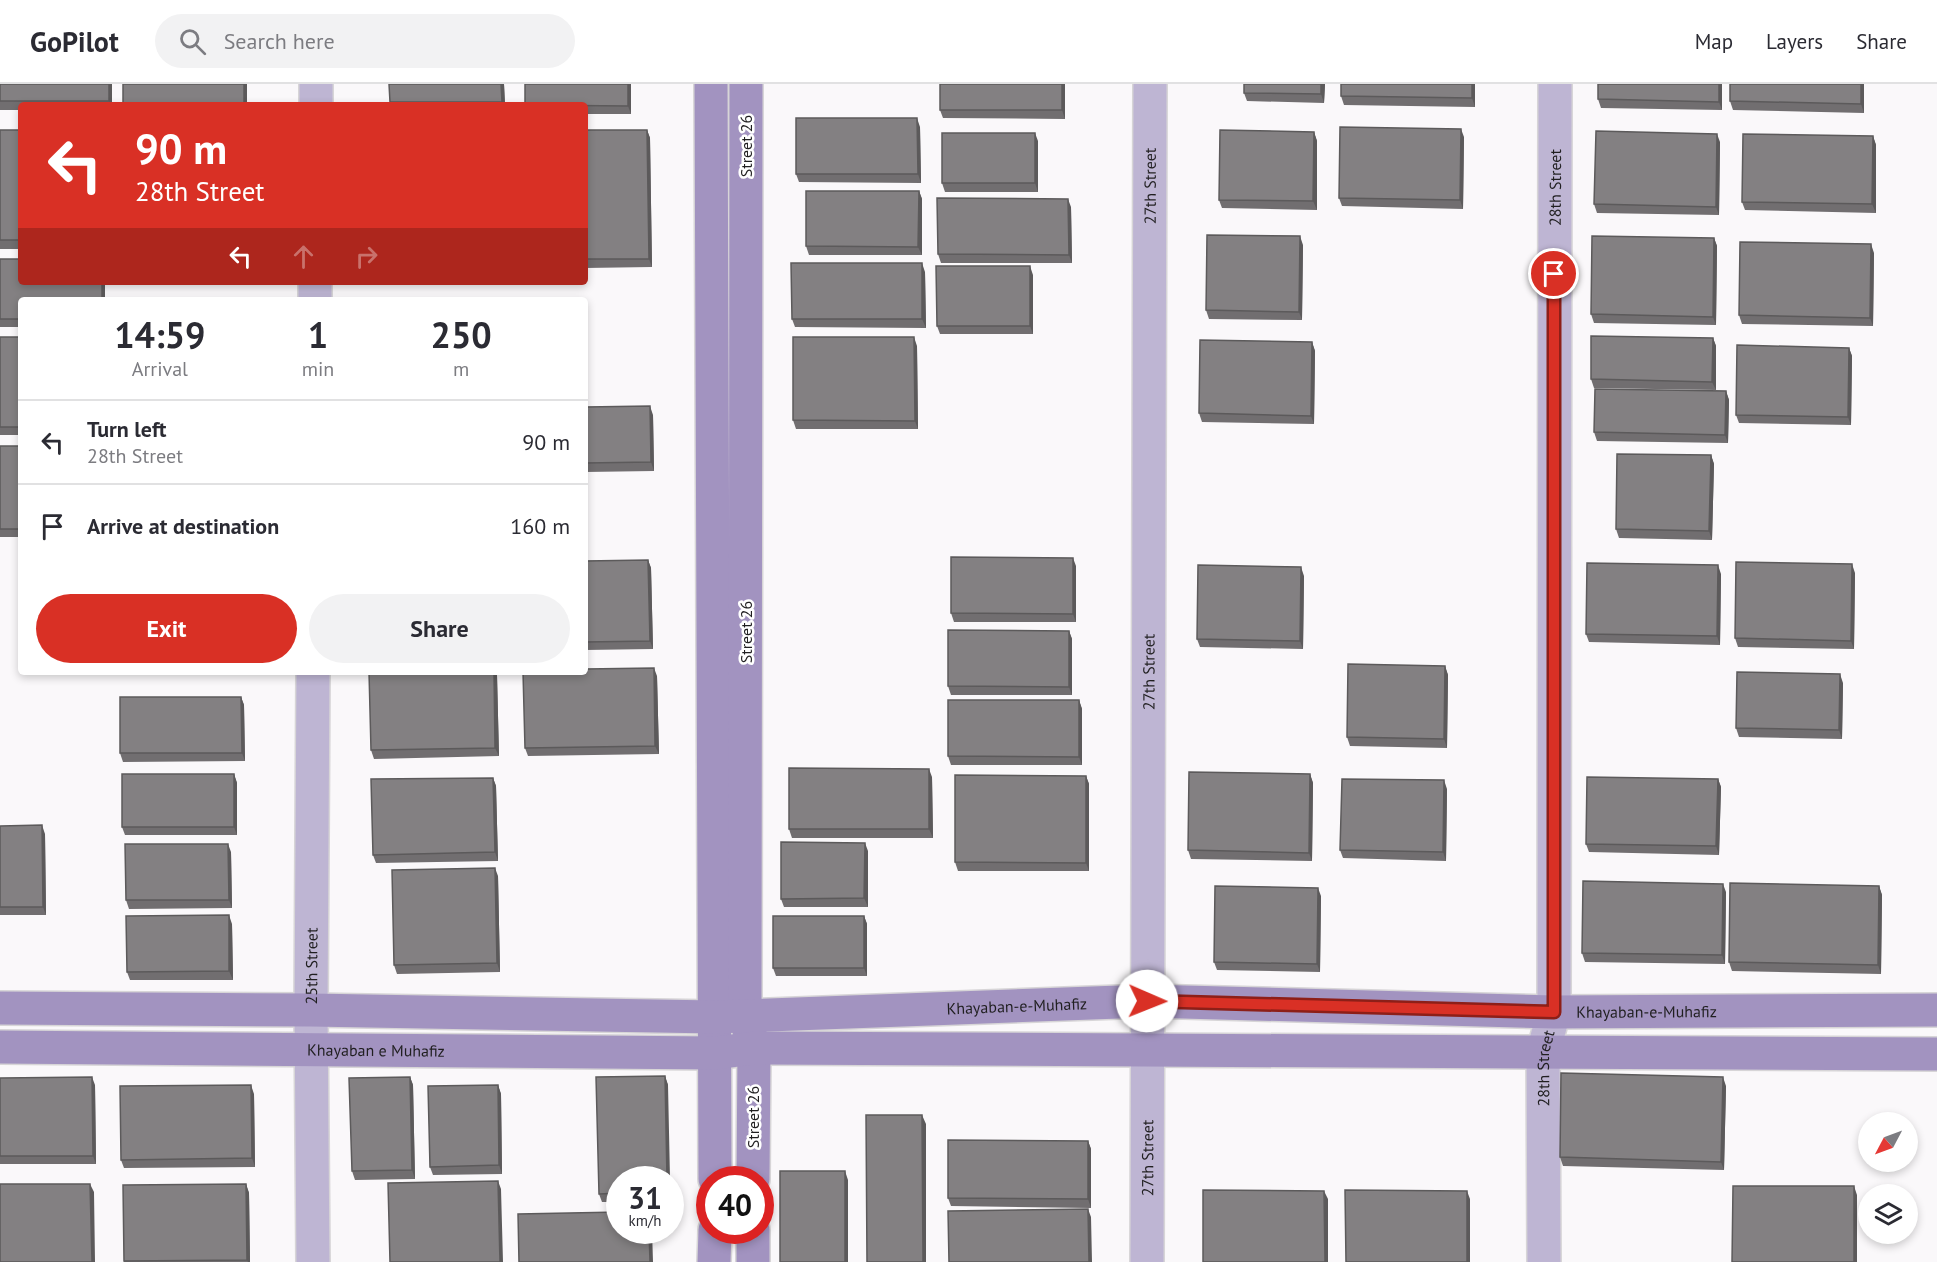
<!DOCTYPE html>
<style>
body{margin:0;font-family:"PT Sans",sans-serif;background:#f2f2f3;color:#2b2b33;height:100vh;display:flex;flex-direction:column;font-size:22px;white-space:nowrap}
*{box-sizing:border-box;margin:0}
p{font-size:20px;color:#7c7c81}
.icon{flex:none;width:33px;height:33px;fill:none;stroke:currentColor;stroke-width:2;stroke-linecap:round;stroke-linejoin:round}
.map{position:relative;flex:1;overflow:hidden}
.details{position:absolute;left:18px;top:213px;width:570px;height:378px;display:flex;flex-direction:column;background:#fff;border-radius:6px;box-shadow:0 3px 9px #0003}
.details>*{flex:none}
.top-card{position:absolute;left:18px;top:18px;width:570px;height:183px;border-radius:6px;box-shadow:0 3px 9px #0003;background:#d93025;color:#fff;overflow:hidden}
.needle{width:39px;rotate:229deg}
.buttons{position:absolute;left:1858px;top:1028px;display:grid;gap:12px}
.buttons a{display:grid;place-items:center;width:60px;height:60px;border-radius:50%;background:#fff;box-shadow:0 3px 9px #0003;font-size:30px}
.speed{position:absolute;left:606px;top:1082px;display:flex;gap:12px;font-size:30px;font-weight:700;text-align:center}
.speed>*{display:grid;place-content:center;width:78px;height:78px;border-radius:50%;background:#fff;box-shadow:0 3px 9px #0003;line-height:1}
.speed small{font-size:15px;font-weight:400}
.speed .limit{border:9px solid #d22;background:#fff;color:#111}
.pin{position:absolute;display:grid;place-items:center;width:51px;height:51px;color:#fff;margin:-26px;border:3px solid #fff;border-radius:50%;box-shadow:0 2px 6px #0007}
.me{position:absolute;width:66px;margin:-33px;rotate:91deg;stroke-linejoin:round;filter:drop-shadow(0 0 4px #0008)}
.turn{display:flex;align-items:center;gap:21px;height:126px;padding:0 18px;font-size:27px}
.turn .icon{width:78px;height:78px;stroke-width:2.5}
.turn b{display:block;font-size:42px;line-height:51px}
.lanes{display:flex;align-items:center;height:57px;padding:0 18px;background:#0003;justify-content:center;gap:30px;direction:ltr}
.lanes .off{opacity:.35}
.eta{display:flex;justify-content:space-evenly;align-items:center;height:102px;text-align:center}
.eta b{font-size:36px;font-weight:700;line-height:42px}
.primary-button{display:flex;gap:12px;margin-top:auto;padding:12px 18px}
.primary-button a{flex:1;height:69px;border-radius:36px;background:#d93025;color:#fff;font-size:24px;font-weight:700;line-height:69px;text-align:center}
.primary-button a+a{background:#f2f2f3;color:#2b2b33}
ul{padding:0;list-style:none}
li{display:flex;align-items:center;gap:18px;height:84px;padding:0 18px;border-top:2px solid #e1e1e2}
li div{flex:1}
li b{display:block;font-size:22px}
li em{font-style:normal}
header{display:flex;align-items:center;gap:36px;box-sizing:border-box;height:84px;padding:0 30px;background:#fff;border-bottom:2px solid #e1e1e2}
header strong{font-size:28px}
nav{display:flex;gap:33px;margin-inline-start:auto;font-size:21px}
.search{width:420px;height:54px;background:#f2f2f3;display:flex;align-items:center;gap:15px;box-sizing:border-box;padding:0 21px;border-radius:33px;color:#7c7c81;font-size:22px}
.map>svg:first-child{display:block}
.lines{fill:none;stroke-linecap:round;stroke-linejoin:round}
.street-casing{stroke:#d7d5d7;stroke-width:36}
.secondary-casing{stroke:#d7d5d7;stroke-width:36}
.street{stroke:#beb5d3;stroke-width:33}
.secondary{stroke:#a293c0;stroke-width:33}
.wall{fill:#716e70}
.shaded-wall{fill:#5c5a5b}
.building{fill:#838082;stroke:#5c5a5b;stroke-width:1.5}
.route-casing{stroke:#8d1f18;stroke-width:15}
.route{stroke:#d93025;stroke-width:10}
.labels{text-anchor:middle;stroke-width:5;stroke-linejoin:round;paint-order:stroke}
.street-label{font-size:16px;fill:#201f20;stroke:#fff}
</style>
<header>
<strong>GoPilot</strong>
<div class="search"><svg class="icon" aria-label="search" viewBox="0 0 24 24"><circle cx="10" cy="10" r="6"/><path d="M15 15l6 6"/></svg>Search here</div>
<nav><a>Map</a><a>Layers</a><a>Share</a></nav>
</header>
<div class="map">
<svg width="1937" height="1178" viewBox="0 0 1937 1178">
<rect width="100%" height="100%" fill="#faf8fa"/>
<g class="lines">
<g class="street-casing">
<g id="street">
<path d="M316 21V0"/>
<path d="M315 216V198"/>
<path id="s1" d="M313 1178 311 926 313 588"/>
<path id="s2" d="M1147 1178 1150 0"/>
<path id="s3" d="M1544 1178 1543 968 1554 928 1555 0"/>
</g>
</g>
<g class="secondary-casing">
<g id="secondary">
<path d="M711 0 715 1095"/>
<path d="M746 0 745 932 754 964 753 1095"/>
<path id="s4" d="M0 924 311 926 715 933 1147 917 1554 928 1937 926"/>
<path id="s5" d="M0 963 716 969 754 964 1937 970"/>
<path d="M714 1178 715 1146"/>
<path d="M753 1178V1146"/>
</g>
</g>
<use href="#street" class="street"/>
<use href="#secondary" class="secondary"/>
</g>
<path class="wall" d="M0 0H112V21H21V26H0Z
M247 0V21H123V20Z
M504 0 505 21H391L390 18Z
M631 0V30H585V21Z
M1065 0V35L943 34 940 26Z
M1325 0 1324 19 1247 17 1244 9Z
M1341 0H1475V23L1344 21 1341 12Z
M1598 0H1722V26L1601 24 1598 15Z
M1864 0V29L1733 26 1730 17Z
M920 43 921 99 799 98 796 90Z
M0 46H21V165H0Z
M585 46H647L650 54 652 183 585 184Z
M1314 48 1317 57V126L1222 124 1219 116Z
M1873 52 1876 61V129L1745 126 1742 118Z
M1464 53 1463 125 1342 122 1339 114Z
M1038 57V108H945L942 99Z
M1720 58 1719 131 1597 129 1594 120Z
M919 107 922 115V171H809L806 162Z
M1071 123 1072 179H941L938 170Z
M1714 154 1717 162 1716 241 1594 239 1591 230Z
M1303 161 1302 236 1209 235 1206 226Z
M1874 169 1873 242 1742 240 1739 231Z
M0 175 21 198H105V216H21V243H0Z
M925 188 926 244 795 243 792 235Z
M1033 191V250H940L937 242Z
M0 253H21V351H0Z
M1713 254 1716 262V306L1594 304 1591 295Z
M1312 258 1315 267 1314 340 1202 338 1199 329Z
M917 262 918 345H796L793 336Z
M1849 264 1852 272 1851 341 1739 339 1736 331Z
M1726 307 1729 316 1728 359 1597 357 1594 348Z
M585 323 653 331 654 387 585 388Z
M0 362H21V453H0Z
M1711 371 1714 380 1712 456 1619 454 1616 445Z
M648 476 651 484 653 565 585 566V477Z
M1076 482V538H954L951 529Z
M1855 489 1854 565 1738 563 1735 554Z
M1721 490 1720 561 1589 558 1586 550Z
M1304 492 1303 565 1200 563 1197 555Z
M1069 547 1072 555V611H951L948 602Z
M1445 582 1448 591 1447 664 1350 662 1347 653Z
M497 591 499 672 374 675 371 666Z
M657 592 659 670 528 672 525 664Z
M1843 599 1842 655 1739 653 1736 644Z
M241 613 244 621 245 677 123 678 120 669Z
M1079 616 1082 625V681H951L948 672Z
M234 690 237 699V751H125L122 743Z
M1310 690 1313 699 1312 777 1191 775 1188 766Z
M1086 692 1089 700V787H958L955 778Z
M932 693 933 754H792L789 745Z
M493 694 496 702 498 777 376 779 373 771Z
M1718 695 1721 703 1719 771 1589 768 1586 760Z
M1447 705 1446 777 1343 774 1340 766Z
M0 742 45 750 46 831H0Z
M868 767V823H784L781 815Z
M231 768 232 824 129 825 126 816Z
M498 792 500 888 397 890 394 881Z
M1879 802 1882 811 1881 890 1732 887 1729 878Z
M1726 808 1725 880 1585 878 1582 869Z
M1321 812 1320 888 1217 886 1214 878Z
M864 832 867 840V892H776L773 884Z
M232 840 233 896H130L127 888Z
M665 992 668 1001 620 1095V1118H602L599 1110Z
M410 993 413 1001 415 1095 355 1096 352 1087Z
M0 994 95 1001 96 1080H0Z
M498 1001 501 1010 502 1090 433 1091 430 1083Z
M1726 1002 1724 1086 1563 1082 1560 1073Z
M254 1010 255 1083 124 1084 121 1076Z
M1088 1057 1091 1065V1124L951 1122 948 1114Z
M246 1100 249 1109 250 1178H124V1177Z"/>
<path class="shaded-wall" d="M109 0H112V21H111L109 17Z
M244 0H247V21H245L244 19Z
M501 0H504L505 21H503L502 18Z
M628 0H631V30L628 22Z
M1062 0H1065V35L1062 26Z
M1321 0H1325L1324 19 1321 10Z
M1472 0H1475V23L1472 14Z
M1719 0H1722V26L1719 18Z
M1861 0H1864V29L1861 20Z
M917 34 920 43 921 99 918 90Z
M1461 45 1464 53 1463 125 1460 116Z
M647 46 650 54 652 183 649 175Z
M1314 48 1317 57V126L1313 117Z
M1035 49 1038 57V108L1035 99Z
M1717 50 1720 58 1719 131 1716 123Z
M1873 52 1876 61V129L1872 120Z
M919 107 922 115V171L918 163Z
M1068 115 1071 123 1072 179 1069 171Z
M1300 152 1303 161 1302 236 1299 228Z
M1714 154 1717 162 1716 241 1713 233Z
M1871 160 1874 169 1873 242 1870 234Z
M922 179 925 188 926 244 922 235Z
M1030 182 1033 191V250L1030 242Z
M102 198H105V216H102Z
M914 253 917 262 918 345 915 337Z
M1713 254 1716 262V306L1712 298Z
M1312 258 1315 267 1314 340 1311 332Z
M1849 264 1852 272 1851 341 1848 333Z
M1726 307 1729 316 1728 359 1725 351Z
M650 322 653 331 654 387 651 378Z
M1711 371 1714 380 1712 456 1709 447Z
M1073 474 1076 482V538L1073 530Z
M648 476 651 484 653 565 650 557Z
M1852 480 1855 489 1854 565 1851 557Z
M1718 481 1721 490 1720 561 1717 552Z
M1301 483 1304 492 1303 565 1300 557Z
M1069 547 1072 555V611L1069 603Z
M1445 582 1448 591 1447 664 1444 655Z
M654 584 657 592 659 670 655 662Z
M494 588H496L497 591 499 672 495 664Z
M1840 590 1843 599 1842 655 1839 646Z
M241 613 244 621 245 677 242 669Z
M1079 616 1082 625V681L1079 673Z
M929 685 932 693 933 754 929 745Z
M234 690 237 699V751L234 743Z
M1310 690 1313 699 1312 777 1309 769Z
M1086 692 1089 700V787L1086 779Z
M493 694 496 702 498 777 495 768Z
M1718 695 1721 703 1719 771 1716 762Z
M1444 696 1447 705 1446 777 1443 768Z
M42 741 45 750 46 831 43 823Z
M865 759 868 767V823L864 814Z
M228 760 231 768 232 824 229 816Z
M495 784 498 792 500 888 497 879Z
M1723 800 1726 808 1725 880 1722 871Z
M1879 802 1882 811 1881 890 1878 881Z
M1318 804 1321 812 1320 888 1317 880Z
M229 831 232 840 233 896 229 887Z
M864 832 867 840V892L864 884Z
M665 992 668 1001 670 1095H667Z
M92 993 95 1001 96 1080 93 1072Z
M410 993 413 1001 415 1095 412 1086Z
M1723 993 1726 1002 1724 1086 1721 1078Z
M251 1001 254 1010 255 1083 252 1074Z
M498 1001 501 1010 502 1090 499 1081Z
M922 1031 926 1040V1178H923Z
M1088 1057 1091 1065V1124L1088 1115Z
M845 1087 848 1096V1178H845Z
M498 1097 501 1105 503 1178H500Z
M90 1100 94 1108 95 1178H92Z
M246 1100 249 1109 250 1178H248L247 1176Z
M1854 1102 1857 1111V1178H1854Z
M1324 1107 1328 1115V1178H1325Z
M1467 1107 1470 1115V1178H1467Z
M1088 1125 1091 1133 1092 1178H1089Z
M649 1146H652L653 1178H650Z"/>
<path class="building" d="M0 0H109V17H0Z
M123 0H244V19L123 20Z
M389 0H501L502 18H390Z
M525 0H628V22L525 21Z
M940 0H1062V26H940Z
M1244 0H1321V10L1244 9Z
M1341 0H1472V14L1341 12Z
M1598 0H1719V18L1598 15Z
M1730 0H1861V20L1730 17Z
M796 34H917L918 90H796Z
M1340 43 1461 45 1460 116 1339 114Z
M0 46H21V156H0Z
M585 46H647L649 175H585Z
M1220 46 1314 48 1313 117 1219 116Z
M1596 47 1717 50 1716 123 1594 120Z
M942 49H1035V99H942Z
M1743 50 1873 52 1872 120 1742 118Z
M806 107H919L918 163 806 162Z
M937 114 1068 115 1069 171 938 170Z
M1207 151 1300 152 1299 228 1206 226Z
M1592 152 1714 154 1713 233 1591 230Z
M1740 158 1871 160 1870 234 1739 231Z
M0 175H21V198H102V216H21V235H0Z
M791 179H922V235H792Z
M936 182H1030V242H937Z
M1591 252 1713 254 1712 298 1591 295Z
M0 253H21V343H0Z
M793 253H914L915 337 793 336Z
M1200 256 1312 258 1311 332 1199 329Z
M1737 261 1849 264 1848 333 1736 331Z
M1595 305 1726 307 1725 351 1594 348Z
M650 322 651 378 585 379V323Z
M0 362H21V445H0Z
M1617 370 1711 371 1709 447 1616 445Z
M951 473 1073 474V530L951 529Z
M648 476 650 557 585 558V477Z
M1736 478 1852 480 1851 557 1735 554Z
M1587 479 1718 481 1717 552 1586 550Z
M1198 481 1301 483 1300 557 1197 555Z
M948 546 1069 547V603L948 602Z
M1348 580 1445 582 1444 655 1347 653Z
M654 584 655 662 525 664 523 588H585V585Z
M369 588H494L495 664 371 666Z
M1737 588 1840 590 1839 646 1736 644Z
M120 613H241L242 669H120Z
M948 616H1079V673L948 672Z
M789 684 929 685V745H789Z
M1189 688 1310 690 1309 769 1188 766Z
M122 690H234V743H122Z
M955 691 1086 692V779L955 778Z
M1587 693 1718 695 1716 762 1586 760Z
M493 694 495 768 373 771 371 695Z
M1342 695 1444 696 1443 768 1340 766Z
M42 741 43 823H0V742Z
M781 758 865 759 864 814 781 815Z
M125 760H228L229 816H126Z
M495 784 497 879 394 881 392 786Z
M1583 797 1723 800 1722 871 1582 869Z
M1730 799 1879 802 1878 881 1729 878Z
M1215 802 1318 804 1317 880 1214 878Z
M229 831V887L127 888 126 832Z
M773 832H864V884H773Z
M1561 989 1723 993 1721 1078 1560 1073Z
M665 992 667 1095H620V1109L599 1110 596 993Z
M92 993 93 1072H0V994Z
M410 993 412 1086 352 1087 349 994Z
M251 1001 252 1074 121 1076 120 1002Z
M498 1001 499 1081 430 1083 428 1002Z
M866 1031H922L923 1178H867Z
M948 1056 1088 1057V1115L948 1114Z
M780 1087H845V1178H780Z
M498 1097 500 1178H390L388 1099Z
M0 1100H90L92 1178H0Z
M246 1100 247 1176 124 1177 123 1101Z
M1733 1102H1854V1178H1732Z
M1203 1106 1324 1107 1325 1178H1203Z
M1345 1106 1467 1107V1178H1346Z
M1088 1125 1089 1178H949L948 1127Z
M620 1128V1146H649L650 1178H519L518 1130Z"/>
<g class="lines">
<g class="route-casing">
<path id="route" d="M1147 917 1554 928V190"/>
</g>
<use href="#route" class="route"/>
</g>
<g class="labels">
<g class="street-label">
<text transform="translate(746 62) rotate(-90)" y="6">Street 26</text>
<text dy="6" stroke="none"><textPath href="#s2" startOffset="1076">27th Street</textPath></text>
<text dy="6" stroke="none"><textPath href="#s3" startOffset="1076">28th Street</textPath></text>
<text transform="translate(746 548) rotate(-90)" y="6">Street 26</text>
<text dy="6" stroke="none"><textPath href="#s2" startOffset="590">27th Street</textPath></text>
<text dy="6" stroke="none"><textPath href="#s1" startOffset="296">25th Street</textPath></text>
<text dy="6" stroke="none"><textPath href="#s4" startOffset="1017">Khayaban-e-Muhafiz</textPath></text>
<text dy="6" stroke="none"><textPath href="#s4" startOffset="1647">Khayaban-e-Muhafiz</textPath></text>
<text dy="6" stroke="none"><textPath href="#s5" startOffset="376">Khayaban e Muhafiz</textPath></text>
<text dy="6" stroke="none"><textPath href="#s3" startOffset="194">28th Street</textPath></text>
<text transform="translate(753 1033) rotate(-90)" y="6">Street 26</text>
<text dy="6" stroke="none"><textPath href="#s2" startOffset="104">27th Street</textPath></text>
</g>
</g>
</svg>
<div class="buttons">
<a><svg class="needle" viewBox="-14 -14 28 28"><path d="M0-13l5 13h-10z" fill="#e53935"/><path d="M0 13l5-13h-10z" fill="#7c7c81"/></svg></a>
<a><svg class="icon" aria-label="layers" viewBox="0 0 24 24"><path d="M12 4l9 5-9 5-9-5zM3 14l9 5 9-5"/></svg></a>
</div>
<div class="speed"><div>31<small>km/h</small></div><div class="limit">40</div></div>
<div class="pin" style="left:1554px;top:190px;background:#d93025"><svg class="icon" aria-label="arrive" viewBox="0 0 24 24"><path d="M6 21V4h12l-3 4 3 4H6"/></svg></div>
<svg class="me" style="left:1147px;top:917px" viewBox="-20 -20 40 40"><circle r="19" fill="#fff"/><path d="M0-13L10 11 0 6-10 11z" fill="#d93025"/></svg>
<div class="top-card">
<div class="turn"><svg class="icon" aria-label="left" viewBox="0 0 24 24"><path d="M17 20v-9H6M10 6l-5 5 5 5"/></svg><div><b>90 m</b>28th Street</div></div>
<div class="lanes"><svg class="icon" aria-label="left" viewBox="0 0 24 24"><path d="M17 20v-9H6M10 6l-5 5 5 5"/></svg><svg class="icon off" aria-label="ahead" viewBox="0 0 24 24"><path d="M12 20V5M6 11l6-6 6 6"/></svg><svg class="icon off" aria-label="right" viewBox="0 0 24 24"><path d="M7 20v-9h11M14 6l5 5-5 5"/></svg></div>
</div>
<section class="details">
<div class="eta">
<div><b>14:59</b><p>Arrival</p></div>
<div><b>1</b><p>min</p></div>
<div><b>250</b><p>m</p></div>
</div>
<ul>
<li><svg class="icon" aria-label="left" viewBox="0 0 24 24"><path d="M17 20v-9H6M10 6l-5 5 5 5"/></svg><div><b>Turn left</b><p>28th Street</p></div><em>90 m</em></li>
<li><svg class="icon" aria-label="arrive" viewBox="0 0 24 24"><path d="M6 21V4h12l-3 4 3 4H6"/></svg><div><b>Arrive at destination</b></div><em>160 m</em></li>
</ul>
<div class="primary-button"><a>Exit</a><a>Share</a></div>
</section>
</div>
